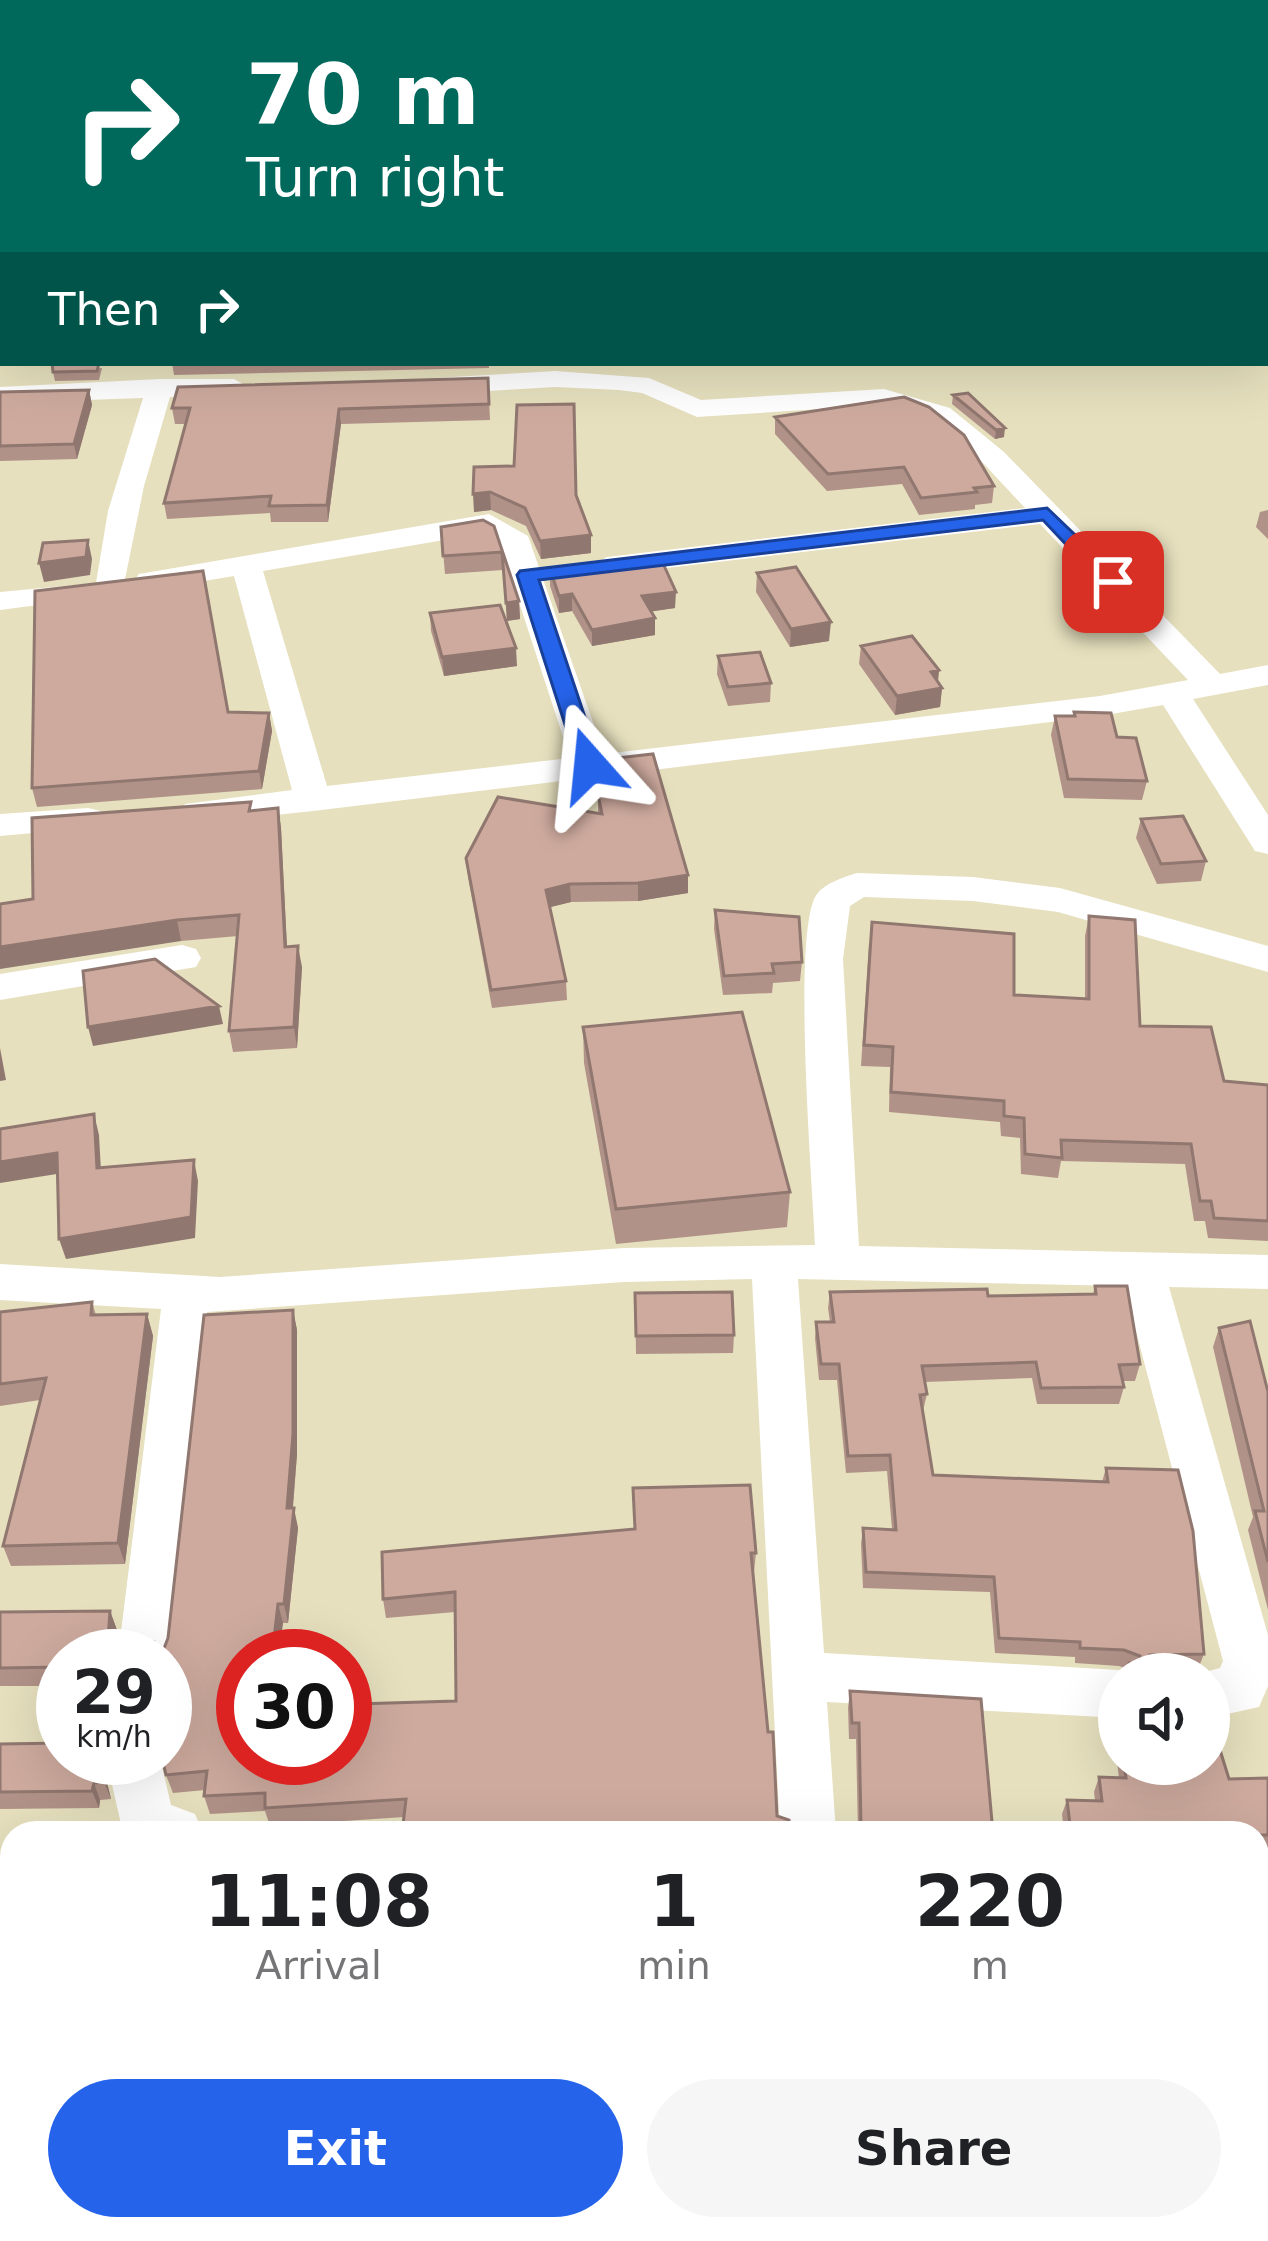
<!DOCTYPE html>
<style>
body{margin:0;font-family:"DejaVu Sans",sans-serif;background:#f6f6f6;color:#202124;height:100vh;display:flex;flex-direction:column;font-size:45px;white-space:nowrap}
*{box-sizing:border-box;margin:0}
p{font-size:39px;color:#757577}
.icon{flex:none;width:66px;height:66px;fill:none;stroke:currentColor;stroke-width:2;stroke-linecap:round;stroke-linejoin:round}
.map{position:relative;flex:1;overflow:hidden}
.details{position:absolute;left:0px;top:1821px;width:1269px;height:420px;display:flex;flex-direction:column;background:#fff;border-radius:36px 36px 0 0;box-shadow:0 12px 48px #0002}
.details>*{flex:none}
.hud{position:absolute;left:0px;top:0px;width:1269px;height:366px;box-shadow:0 12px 48px #0002;background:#00695c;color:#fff;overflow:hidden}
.controls{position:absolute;left:1098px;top:1653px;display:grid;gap:24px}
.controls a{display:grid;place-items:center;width:132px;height:132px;border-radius:50%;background:#fff;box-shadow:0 12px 48px #0002;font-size:60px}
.speed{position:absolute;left:36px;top:1629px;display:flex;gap:24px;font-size:60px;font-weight:700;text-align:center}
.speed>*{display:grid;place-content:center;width:156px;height:156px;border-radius:50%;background:#fff;box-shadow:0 12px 48px #0002;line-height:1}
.speed small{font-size:30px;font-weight:400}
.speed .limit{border:18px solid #d22;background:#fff;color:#111}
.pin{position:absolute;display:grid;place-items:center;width:102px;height:102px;color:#fff;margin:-51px;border-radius:24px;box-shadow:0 6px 18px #0006}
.me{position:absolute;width:132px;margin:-66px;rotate:342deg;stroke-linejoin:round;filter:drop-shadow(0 0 9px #0008)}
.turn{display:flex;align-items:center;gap:42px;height:252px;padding:0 48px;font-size:54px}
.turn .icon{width:156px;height:156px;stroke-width:2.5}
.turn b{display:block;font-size:84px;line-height:102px}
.then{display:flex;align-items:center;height:114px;padding:0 48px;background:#0003;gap:24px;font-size:45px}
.eta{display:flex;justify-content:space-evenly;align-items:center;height:204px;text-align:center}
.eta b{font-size:72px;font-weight:700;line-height:84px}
.button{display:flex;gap:24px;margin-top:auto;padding:24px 48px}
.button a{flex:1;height:138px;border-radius:72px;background:#2563eb;color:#fff;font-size:48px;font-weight:700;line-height:138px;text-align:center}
.button a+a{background:#f6f6f6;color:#202124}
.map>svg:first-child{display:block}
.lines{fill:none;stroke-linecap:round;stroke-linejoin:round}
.minor{fill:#fff;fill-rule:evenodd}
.wall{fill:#b19288}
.shaded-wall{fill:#90776f}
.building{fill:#ceaa9e;stroke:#90776f;stroke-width:3}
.route{fill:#2563eb;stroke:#184099;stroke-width:3}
</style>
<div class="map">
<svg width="1268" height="2241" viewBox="0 0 1268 2241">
<rect width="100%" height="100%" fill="#e6e0be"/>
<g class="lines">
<path class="minor" d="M535 0H555L534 3Z
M555 371 649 378 701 400 884 389 950 408 1004 452 1220 674 1268 665V685L1193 699 1268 815V854L1255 851 1163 705 1100 716 313 811 198 823 185 820 180 812 185 804 292 790 234 576 150 590 134 581 139 574 489 514 528 536 604 754 1100 696 1188 680 1040 524 607 575 596 573 592 566 607 557 1025 508 984 464 930 420 882 405 697 417 642 393 619 390 555 387 435 394 421 386 435 378ZM485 533 499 541 570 758 327 786 263 571Z
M160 379H234L248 387 234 395 170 397 144 486 122 594 0 610V592L96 583 108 511 143 398 0 403V387Z
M88 808 101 811 106 819 101 827 0 836V814Z
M857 873 973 877 1060 888 1268 946V972L1058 912 973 901 864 897 850 906 843 959 859 1246 1268 1255V1289L1169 1287 1268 1635V1686L1259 1707 1209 1718V1674H1197L1220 1668 1223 1661 1124 1286 798 1279 824 1653 1119 1670 1131 1674H1119V1718L827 1702 836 1833H780L752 1279 624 1282 207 1312 170 1656 165 1668V1656H118L161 1309 0 1300V1264L220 1277 624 1248 815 1245C813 1188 791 928 817 894 825 883 844 877 857 873Z
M182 945 196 949 201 958 196 967 0 1000V974Z
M106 1758H160L171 1805 195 1814 203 1833H123Z"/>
</g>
<path class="wall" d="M172 363H489V368L174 375Z
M102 368 99 380 55 381 53 372Z
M488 378 490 420 341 424 328 522H271L270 513 167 519 164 503 186 424H175L172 408Z
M89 390 92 405 77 459 0 461V392Z
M953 395 1004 437 995 439 952 404Z
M775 417 994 486 992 503 975 505V509L919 515 902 484 827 491 775 434Z
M474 467 576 495 591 535V553L541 559 526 526 491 510 474 512Z
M1268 510V539L1256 527 1260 512Z
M494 526 519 601 520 619 507 621 503 570 445 574 441 527Z
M550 569 675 608 651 611 655 618V635L592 646 572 611 559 613 550 586Z
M757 573 829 641 790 647 756 592Z
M430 613 517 666 444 676 431 631Z
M861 646 939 670 938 682 942 688 940 707 895 715 859 664Z
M718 656 771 683 770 702 728 706 717 674Z
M228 712 269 713 272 731 262 789 37 807 32 788Z
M1074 712 1117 737 1147 781 1142 800 1064 798 1051 735 1055 716H1074Z
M617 758 688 875V893L638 901 571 902 550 907 566 981 567 1000 492 1008 468 877 466 858 598 813V795L622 793 617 776Z
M278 808 281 828 287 947 302 967 297 1048 233 1052 229 1031 238 936 181 941 33 899 252 810Z
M1141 819 1206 861 1201 881 1157 884 1136 838Z
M715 910 802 962 800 981 773 983 772 993 723 995 714 929Z
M1089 916 1140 1026 1224 1081 1268 1085V1241L1208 1238 1205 1221H1194L1185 1164 1061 1161 1058 1178 1021 1174 1020 1138 1001 1136 1000 1122 889 1112 890 1067 861 1066 869 943 1014 995 1085 999V936Z
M583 1027 790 1192 787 1227 616 1244 584 1063Z
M1095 1286 1140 1364 1135 1381H1122L1124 1387 1119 1404H1037L1032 1378 925 1382 927 1394 923 1411 933 1475 1102 1482 1106 1468 1204 1654 1198 1669 1152 1670 1153 1674H1125L1127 1669 1119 1666 1075 1663V1657L995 1653 990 1592 863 1588 861 1544 863 1528 892 1529 887 1471 846 1473 837 1380H819L815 1338 816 1322H830L828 1308 830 1292 988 1296 1093 1294Z
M635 1293 734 1335 733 1353 636 1354Z
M92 1302 96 1315 147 1314 153 1336 125 1564 11 1566 3 1546 40 1400 0 1406V1312Z
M293 1310 297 1330V1454L293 1508 298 1528 288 1623H283L243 1758 456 1701 455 1612 386 1618 383 1599 756 1553 754 1572 404 1817 270 1826 265 1811 210 1814 204 1796 205 1790 173 1793 166 1775 172 1677H165V1656H63V1686H0V1612L110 1611 117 1630 116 1640 154 1642 158 1652 163 1651Z
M1219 1328 1268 1392V1610L1248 1530 1253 1517 1213 1347Z
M850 1691 993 1833H858L856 1739H849L848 1708Z
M1117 1707H1119V1764H1209L1229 1779 1268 1778V1849H1257V1833H1064L1062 1814 1067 1800H1095L1094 1792 1099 1777 1119 1778 1112 1722Z
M0 1744 63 1758H101L111 1799 100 1800 99 1808 0 1809Z
M0 1883H12V1966H0Z"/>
<path class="shaded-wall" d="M89 390 92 405 77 459 74 444Z
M339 409 341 424 328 522 327 505Z
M1005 428 1004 437 995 439 996 430Z
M490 492 491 510 474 512 473 494Z
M591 535V553L541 559 540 541Z
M88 540 92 559 90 575 44 582 39 563Z
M676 592 675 608 642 613V596Z
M572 594V611L559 613V596Z
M519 601 520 619 507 621 506 603Z
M655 618V635L592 646V630Z
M831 622 829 641 790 647 791 629Z
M516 648 517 666 444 676 442 657Z
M939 670 937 689 942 688 940 707 895 715 897 696 931 672Z
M269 713 272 731 262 789 259 771Z
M278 808 281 828 288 968 285 947Z
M688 875V893L638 901V883Z
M570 884 571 902 547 908 546 890Z
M177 920 181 941 0 969V947Z
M298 946 302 967 297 1048 294 1027Z
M219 1006 223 1024 93 1046 88 1027Z
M0 1048 6 1080 0 1081Z
M94 1114 99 1135 102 1189 97 1168Z
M57 1153 63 1173 0 1183V1162Z
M194 1160 198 1181 195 1238 66 1259 59 1239Z
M293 1310 297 1330V1454L291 1528 287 1508Z
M147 1314 153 1336 125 1564 118 1543Z
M294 1508 298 1528 288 1623 284 1604Z
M278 1604 283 1623 279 1656H272Z
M110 1611 117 1630 115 1656 108 1640Z
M98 1758H101L111 1799 104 1782Z
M94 1783 100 1800 99 1808 92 1791Z"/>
<path class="building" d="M0 0H345L344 3H3V35H0Z
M607 0H676L764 3H606Z
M0 185H3V240L0 228Z
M3 247V286H0V248Z
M52 363H99L97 371 53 372Z
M488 378 489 404 339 409 327 505 269 506 271 496 164 503 190 408H172L178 387Z
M89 390 74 444 0 446V392Z
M968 393 1005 428 996 430 953 395Z
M904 397 929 407 964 435 994 486 974 488 977 492 921 498 904 467 828 474 775 417Z
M574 404 576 495 591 535 540 541 525 508 490 492 473 494 474 467 514 466 517 405Z
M483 520 494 526 519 601 506 603 502 552 443 556 441 527Z
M88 540 86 557 39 563 43 543Z
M661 559 676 592 642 596 655 618 592 630 572 594 559 596 550 569 621 561Z
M796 567 831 622 791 629 757 573Z
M203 571 228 712 269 713 259 771 32 788 35 591Z
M500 605 516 648 442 657 430 613Z
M912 636 939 670 931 672 942 688 897 696 861 646Z
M760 652 771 683 728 687 718 656Z
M1074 712 1111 713 1117 737 1136 738 1147 781 1068 779 1055 716H1075Z
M653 754 688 875 638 883 570 884 546 890 566 981 491 990 466 858 498 797 602 814 598 795 628 792 617 758Z
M251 802 249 811 278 808 285 947 298 946 294 1027 229 1031 239 915 177 920 0 947V904L33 899 32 818Z
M1183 816 1206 861 1161 864 1141 819Z
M715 910 799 917 802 962 772 964 774 973 724 976Z
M1089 916 1135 920 1140 1026 1211 1027 1224 1081 1268 1085V1221L1214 1218 1211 1201H1200L1191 1144 1061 1140 1062 1158 1025 1154 1024 1118 1004 1116V1101L891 1092 893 1047 864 1045 872 922 1014 934V995L1089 999Z
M155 959 219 1006 88 1027 83 971Z
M742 1012 790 1192 616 1209 583 1027Z
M94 1114 97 1168 194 1160 191 1217 59 1239 57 1153 0 1162V1129Z
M1095 1286H1127L1140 1364 1119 1365 1124 1387 1041 1388 1036 1362 922 1366 927 1394 920 1395 933 1475 1108 1482 1106 1468 1178 1470 1193 1531 1204 1654 1150 1655 1153 1674H1128L1129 1663 1139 1662 1140 1656 1124 1650 1080 1648V1642L999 1638 994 1577 866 1572 863 1528 896 1530 890 1455 848 1456 839 1364H821L816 1322H834L830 1292 987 1289 988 1296 1096 1294Z
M732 1292 734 1335 636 1336 635 1293Z
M92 1302 91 1315 147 1314 118 1543 3 1546 46 1378 0 1384V1312Z
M293 1310V1434L287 1508H294L284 1604H278L272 1656H243V1758H345V1710L356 1709V1704L456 1701 455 1592 383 1599 382 1552 635 1529 633 1488 750 1485 756 1553H751L768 1732H773L777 1816 789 1820V1833H402L406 1799 265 1808V1793L204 1796 207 1771 166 1775 162 1758H165V1738H168L173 1658H165V1656H63V1667L0 1668V1612L110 1611 108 1640 154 1642 156 1653 163 1651 168 1638 204 1315Z
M1250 1321 1268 1392V1562L1255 1511H1264L1219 1328Z
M850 1691 981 1699 993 1833H899V1829L861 1827 859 1723H852Z
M63 1743V1758H98L104 1782 94 1783 92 1791 0 1792V1744Z
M1220 1750 1229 1779 1268 1778V1835H1257V1833H1071L1067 1800 1102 1801 1099 1777 1126 1778 1124 1764H1209V1751Z
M0 1883H12V1952H0Z"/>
<path class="route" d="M1047 508 1120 578V587H1106L1043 520 539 580 601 765 590 772 578 765 517 575 520 571Z"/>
</svg>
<div class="controls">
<a><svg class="icon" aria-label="sound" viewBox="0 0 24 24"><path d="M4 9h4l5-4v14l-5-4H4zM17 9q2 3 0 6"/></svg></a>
</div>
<div class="speed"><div>29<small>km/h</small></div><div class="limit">30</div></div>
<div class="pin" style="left:1113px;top:582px;background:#d93025"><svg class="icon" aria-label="arrive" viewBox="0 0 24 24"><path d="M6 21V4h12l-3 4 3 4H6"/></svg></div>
<svg class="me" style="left:590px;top:765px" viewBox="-20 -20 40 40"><path d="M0-17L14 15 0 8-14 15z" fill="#2563eb" stroke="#fff" stroke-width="4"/></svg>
<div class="hud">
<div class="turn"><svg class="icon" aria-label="right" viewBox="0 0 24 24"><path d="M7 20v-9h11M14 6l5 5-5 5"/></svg><div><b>70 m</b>Turn right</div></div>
<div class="then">Then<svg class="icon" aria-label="right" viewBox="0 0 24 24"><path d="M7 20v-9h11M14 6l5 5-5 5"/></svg></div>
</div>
<section class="details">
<div class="eta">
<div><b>11:08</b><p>Arrival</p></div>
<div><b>1</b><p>min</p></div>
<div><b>220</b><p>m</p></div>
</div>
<div class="button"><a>Exit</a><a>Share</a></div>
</section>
</div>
